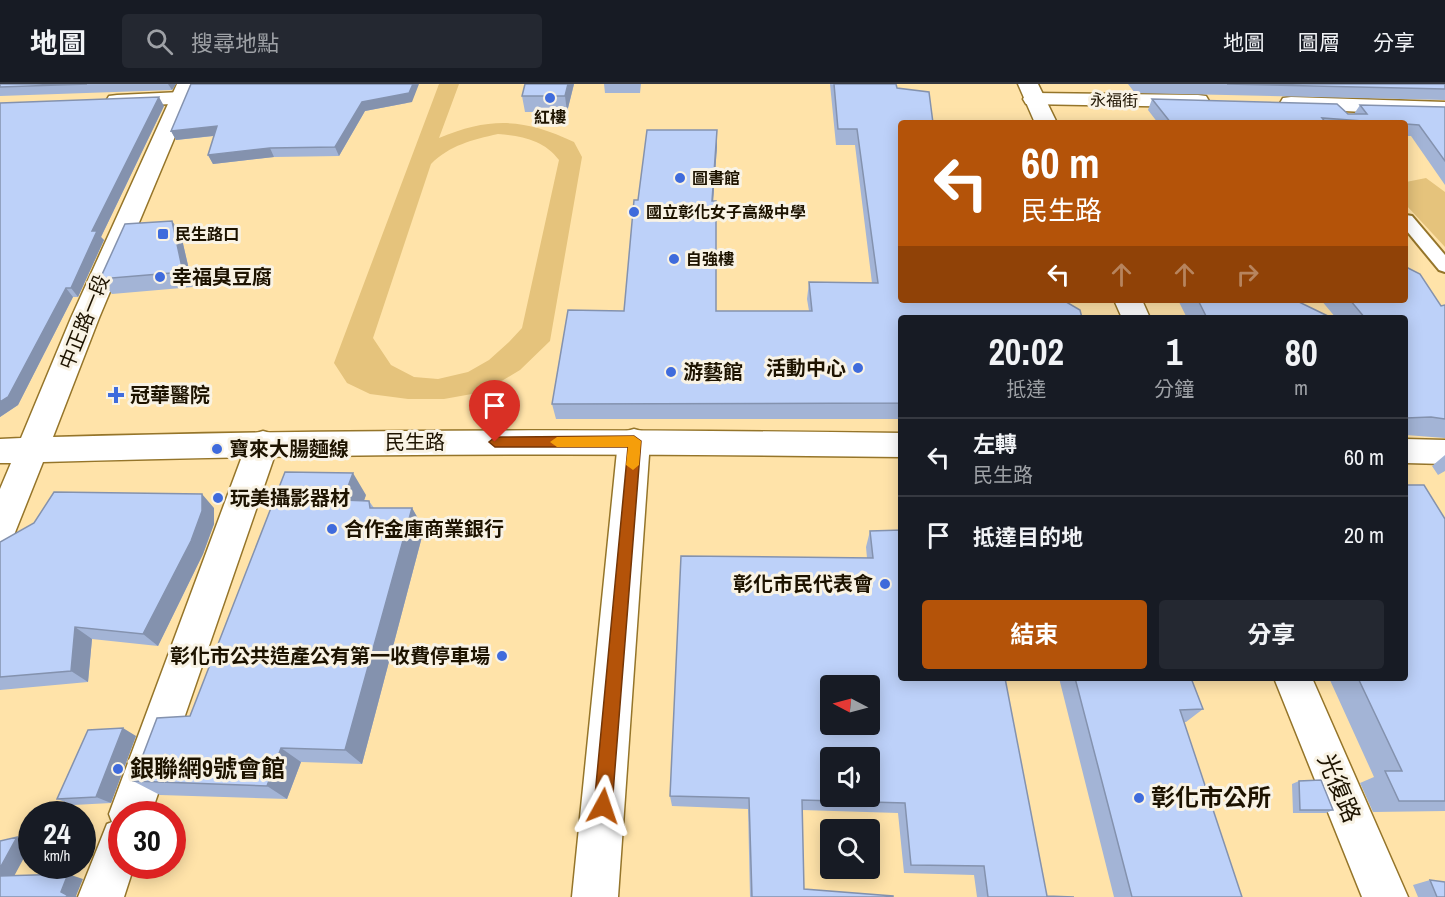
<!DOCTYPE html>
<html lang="zh-TW">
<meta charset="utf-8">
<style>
body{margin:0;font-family:"Archivo Narrow","Noto Sans TC",sans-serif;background:#242831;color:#f1f3f6;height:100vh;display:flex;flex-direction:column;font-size:22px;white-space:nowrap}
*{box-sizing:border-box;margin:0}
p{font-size:20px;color:#9ea1a6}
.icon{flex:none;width:33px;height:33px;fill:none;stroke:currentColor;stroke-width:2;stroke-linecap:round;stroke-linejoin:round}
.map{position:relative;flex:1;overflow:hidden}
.drawer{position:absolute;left:898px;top:231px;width:510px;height:366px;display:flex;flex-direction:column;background:#171b24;border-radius:6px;box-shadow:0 3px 15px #0003}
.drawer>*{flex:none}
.banner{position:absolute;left:898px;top:36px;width:510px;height:183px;border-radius:6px;box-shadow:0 3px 15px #0003;background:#b45309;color:#fff;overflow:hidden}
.needle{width:39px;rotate:276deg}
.fabs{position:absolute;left:820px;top:591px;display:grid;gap:12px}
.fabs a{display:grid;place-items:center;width:60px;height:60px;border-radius:6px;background:#171b24;box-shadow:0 3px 15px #0003;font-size:30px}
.speed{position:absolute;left:18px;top:717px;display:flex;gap:12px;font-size:30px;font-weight:700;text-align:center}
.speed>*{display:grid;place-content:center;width:78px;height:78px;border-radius:50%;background:#171b24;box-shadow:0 3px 15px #0003;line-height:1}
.speed small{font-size:15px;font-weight:400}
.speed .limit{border:9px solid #d22;background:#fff;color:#111}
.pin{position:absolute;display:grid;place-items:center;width:51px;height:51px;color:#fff;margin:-62px -26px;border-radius:50% 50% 50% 0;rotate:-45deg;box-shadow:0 0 6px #0007}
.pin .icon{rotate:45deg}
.me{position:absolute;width:66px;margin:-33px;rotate:5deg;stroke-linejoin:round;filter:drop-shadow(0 0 4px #0008)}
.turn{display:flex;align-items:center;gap:21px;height:126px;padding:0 24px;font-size:27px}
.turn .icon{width:78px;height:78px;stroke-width:2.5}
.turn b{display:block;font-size:42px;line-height:51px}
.lanes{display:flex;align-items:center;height:57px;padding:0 24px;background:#0003;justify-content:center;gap:30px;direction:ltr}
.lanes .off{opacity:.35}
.eta{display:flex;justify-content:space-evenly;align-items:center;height:102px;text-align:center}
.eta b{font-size:36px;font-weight:700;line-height:42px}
.button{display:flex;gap:12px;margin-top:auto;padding:12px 24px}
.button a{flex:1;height:69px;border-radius:6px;background:#b45309;color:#fff;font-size:24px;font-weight:700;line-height:69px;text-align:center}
.button a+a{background:#242831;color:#f1f3f6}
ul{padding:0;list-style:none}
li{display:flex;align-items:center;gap:18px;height:78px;padding:0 24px;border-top:2px solid #363941}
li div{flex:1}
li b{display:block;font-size:22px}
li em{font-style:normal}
header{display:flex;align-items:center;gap:36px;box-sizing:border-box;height:84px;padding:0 30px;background:#171b24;border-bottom:2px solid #363941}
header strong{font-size:28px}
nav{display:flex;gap:33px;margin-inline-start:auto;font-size:21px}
.search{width:420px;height:54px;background:#242831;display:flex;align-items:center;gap:15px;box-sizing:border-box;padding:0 21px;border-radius:6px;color:#9ea1a6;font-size:22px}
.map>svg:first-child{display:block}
.green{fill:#e5c37c;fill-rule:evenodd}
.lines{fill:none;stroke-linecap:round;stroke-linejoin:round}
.lane-casing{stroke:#95752a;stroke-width:4}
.street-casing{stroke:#95752a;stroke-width:3}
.secondary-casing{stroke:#95752a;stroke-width:3}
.lane{fill:#fff;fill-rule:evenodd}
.street{fill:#fff;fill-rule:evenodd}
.secondary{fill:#fff;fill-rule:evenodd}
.wall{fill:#a3b4d6}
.shaded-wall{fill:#8492ae}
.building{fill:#bdd1f9;stroke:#8492ae;stroke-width:1.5;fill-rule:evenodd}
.route{fill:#b45309;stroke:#753606;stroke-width:1.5}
.slow{fill:#f59e0b}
.poi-dot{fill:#3f6bdc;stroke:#f9f3e5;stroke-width:2}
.labels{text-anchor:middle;stroke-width:6;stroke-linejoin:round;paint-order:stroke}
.far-street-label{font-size:16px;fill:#1d1300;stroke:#f9f3e5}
.far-poi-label{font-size:16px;font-weight:bold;fill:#1d1300;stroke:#f9f3e5;text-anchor:start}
.poi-label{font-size:20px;font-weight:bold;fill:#1d1300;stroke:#f9f3e5;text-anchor:start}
.street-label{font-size:20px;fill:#1d1300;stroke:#f9f3e5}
.near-poi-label{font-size:24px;font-weight:bold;fill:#1d1300;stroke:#f9f3e5;text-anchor:start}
.near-street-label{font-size:24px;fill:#1d1300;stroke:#f9f3e5}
</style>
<header>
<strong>地圖</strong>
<div class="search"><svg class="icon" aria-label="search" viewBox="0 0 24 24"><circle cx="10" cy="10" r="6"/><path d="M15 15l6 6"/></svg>搜尋地點</div>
<nav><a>地圖</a><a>圖層</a><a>分享</a></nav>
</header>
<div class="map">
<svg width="1445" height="813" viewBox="0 0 1445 813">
<rect width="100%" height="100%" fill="#ffe3a9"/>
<path class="green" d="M439 0H459L439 54C490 33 524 34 574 58L582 73 550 257 520 286 483 308 444 315H408L370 310 347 299 334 279ZM498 50C522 52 544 56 559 76L522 244 509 258 489 276 468 288 438 295 414 293 391 281 373 254 431 80C450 61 472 56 498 50Z
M1426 94 1445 108V163L1406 121V98Z"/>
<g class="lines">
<g class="lane-casing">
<path id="lane" d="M1406 131 1412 132 1445 171V188L1439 186 1406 146Z"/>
</g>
<g class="street-casing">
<path id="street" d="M181 8 189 9 192 14 189 19 117 23 109 22 106 17 109 12 117 11Z
M1034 9 1198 11 1206 12 1209 17 1206 22 1198 23 1026 20 1023 15 1026 10Z
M1291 13 1445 18V32L1283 24 1280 19 1283 14Z
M634 345 645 348 650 357 618 813H572L618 357 623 348Z
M263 347 274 350 279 359 151 730H122V782H134L124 813H78L107 740 112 738 109 730 247 359 252 350Z"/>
</g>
<g class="secondary-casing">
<path id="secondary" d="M177 0H197L99 234 53 353C336 345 619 345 902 349V373C615 369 329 369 43 378L12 456 0 460V405L11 379H0V355L21 354 71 234Z
M1018 0H1038L1057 39H1035Z
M1114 216H1142L1150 234H1122Z
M1406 355 1445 356V380L1406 379Z
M1274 594H1312L1408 813H1362Z"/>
</g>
<use href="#lane" class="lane"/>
<use href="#street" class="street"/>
<use href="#secondary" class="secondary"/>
</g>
<path class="wall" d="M0 0H176L172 6 0 12Z
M525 0H574L567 28H525L522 12Z
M604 0H641L640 9H605Z
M830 0H896L902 39V335H556L552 320 624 227 638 116 717 46V62L713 117 716 227H809L807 215 809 198 872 199 855 61H836Z
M1128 0H1445V16L1135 9Z
M1152 15 1348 30H1354L1360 21 1445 23V101L1411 52H1406V39H1158L1148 26Z
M412 18 365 27 339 72 274 73 213 80 208 71 214 52 176 56 171 47Z
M0 19 164 22 101 153 104 156 78 213H73L18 321 0 333Z
M172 137 181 151 193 203 112 210 100 195Z
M1178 216H1295L1332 234H1187Z
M1321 216H1406L1441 222 1445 221V354L1406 351V234H1336Z
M1445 371V387L1438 391 1432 382Z
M366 411 364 416 369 417 374 424H412L424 445 362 680 301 678 287 715 160 711 133 697 190 632Z
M214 424V440L203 470 158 562 92 555 88 598 0 606V458Z
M1445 435V727L1373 728 1360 699 1374 693 1329 594H1406Z
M870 447 1047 812 1074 813H977L974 791 904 789 898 729 802 726 804 805 893 813H750L748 725 672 722 670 712 867 474 866 463Z
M1059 594H1191L1203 625 1186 638H1184L1242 813H1114Z
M136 652 111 719 73 721 57 715Z
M1299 697 1333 726 1326 729H1293L1292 700Z
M1430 796 1445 813H1418L1413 801Z"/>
<path class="shaded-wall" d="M168 0H176L172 6Z
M413 0H419L412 18 365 27 339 72 335 63 362 18Z
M568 0H574L567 28 565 12Z
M159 13 164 22 101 153 104 156 78 213 71 204 92 147Z
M217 42 221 51 176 56 171 47Z
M717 46V62L712 133V117Z
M270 64 274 73 213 80 208 71Z
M172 137 181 151 193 203 183 188Z
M66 204 73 213 18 321 0 333V318Z
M353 389 366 411 357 437 343 416Z
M202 410 214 424V440L203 470 158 562 143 550Z
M412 424 424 445 362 680 345 666Z
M75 543 92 555 88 598 71 587Z
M123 644 136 652 111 719 96 713Z
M281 664 301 678 287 715 267 702Z
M17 753 32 758V759L12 796 0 793V784Z
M68 790 83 795 76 812 77 813H66L61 808Z"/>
<path class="building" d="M0 0H87L0 3Z
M191 0H413L409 9 362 18 335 63 270 64 208 71 217 42 171 47Z
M525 0H568L565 12H522Z
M834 0H896L897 4 929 8 933 39H902V216H1063L1080 226 1082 234H902V319L552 320 568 226 624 227 634 116H638L647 46H717L712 117H716V227H812L809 198 878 199 857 45H838Z
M1227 0H1445V5Z
M159 13 92 147H97L71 204H66L8 313 0 318V19Z
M1152 15 1337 20 1348 30H1367L1360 21 1445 23V77L1419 41 1406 40V39H1389L1322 34 1326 39H1171Z
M172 137 183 188 100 195 125 140Z
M1406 183 1420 190 1441 222 1445 221V335L1431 333 1406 334V234H1365L1350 216H1406Z
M1198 216H1295L1332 234H1207Z
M285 388 353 389 343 416 369 417 370 424H412L345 666 281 664 267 702 133 697 157 634 190 632Z
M1406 401H1424L1445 435V717H1399L1385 687H1402L1358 594H1406Z
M54 408 202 410V427L191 457 143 550 75 543 71 587 0 593V458L34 439Z
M902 446V594H1005L1047 812 1074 813H988L984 782 911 781 905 719 802 716 804 805 893 812V813H752L749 714 670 712 681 472 873 474 870 447ZM831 602H870V640H831ZM831 674H870V712H831Z
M1075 594H1191L1203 625 1180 626 1242 813H1132Z
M123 644 96 713 57 715 88 646Z
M1321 696 1333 726H1300L1299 697Z
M17 753 0 784V757Z
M68 790 61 808 67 811 66 813H0V792Z
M1430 796 1445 798V813H1437Z"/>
<path class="route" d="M634 352 641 357 612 722 609 728 603 731 597 728 594 722 628 363H495L489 358 495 353Z"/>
<path class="slow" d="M634 352 641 357 639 381 633 386 626 381 628 363H557L550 358 557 353Z"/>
<g class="poi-dot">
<circle cx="550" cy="14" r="6"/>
<circle cx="680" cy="94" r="6"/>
<circle cx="634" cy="128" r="6"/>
<rect x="157" y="144" width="12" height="12" rx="3"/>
<circle cx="674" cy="175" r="6"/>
<circle cx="160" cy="193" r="6"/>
<circle cx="858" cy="284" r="6"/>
<circle cx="671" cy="288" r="6"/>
<path d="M113 302h6v6h6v6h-6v6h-6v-6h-6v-6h6z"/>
<circle cx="217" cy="365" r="6"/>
<circle cx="218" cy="414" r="6"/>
<circle cx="332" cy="445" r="6"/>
<circle cx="885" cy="500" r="6"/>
<circle cx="502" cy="572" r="6"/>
<circle cx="118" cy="685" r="6"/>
<circle cx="1139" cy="714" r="6"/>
</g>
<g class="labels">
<g class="far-street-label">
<text transform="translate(1114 16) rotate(1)" y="6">永福街</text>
</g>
<g class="far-poi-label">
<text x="550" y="39" text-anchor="middle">紅樓</text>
<text x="692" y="100">圖書館</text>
<text x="646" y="134">國立彰化女子高級中學</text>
<text x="175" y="156">民生路口</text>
<text x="686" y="181">自強樓</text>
</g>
<g class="poi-label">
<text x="172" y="200">幸福臭豆腐</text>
<text x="846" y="291" text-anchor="end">活動中心</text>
<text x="683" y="295">游藝館</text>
<text x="130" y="318">冠華醫院</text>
<text x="229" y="372">寶來大腸麵線</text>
<text x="230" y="421">玩美攝影器材</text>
<text x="344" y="452">合作金庫商業銀行</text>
<text x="873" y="507" text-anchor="end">彰化市民代表會</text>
<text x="490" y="579" text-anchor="end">彰化市公共造產公有第一收費停車場</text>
</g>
<g class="street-label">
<text transform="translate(84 238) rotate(-68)" y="7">中正路一段</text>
<text x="415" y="365">民生路</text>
</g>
<g class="near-poi-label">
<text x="130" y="693">銀聯網9號會館</text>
<text x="1151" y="722">彰化市公所</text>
</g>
<g class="near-street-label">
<text transform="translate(1339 704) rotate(67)" y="8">光復路</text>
</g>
</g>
</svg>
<div class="fabs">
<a><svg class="needle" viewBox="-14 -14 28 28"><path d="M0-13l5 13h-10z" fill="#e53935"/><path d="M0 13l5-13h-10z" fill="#9ea1a6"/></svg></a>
<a><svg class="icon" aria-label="sound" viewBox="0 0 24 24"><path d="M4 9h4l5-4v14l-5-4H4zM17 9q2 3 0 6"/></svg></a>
<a><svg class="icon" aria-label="search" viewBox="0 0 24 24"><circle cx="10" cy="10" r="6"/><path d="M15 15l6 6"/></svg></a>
</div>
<div class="speed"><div>24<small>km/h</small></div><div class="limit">30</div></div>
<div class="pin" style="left:495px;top:358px;background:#d93025"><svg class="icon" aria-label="arrive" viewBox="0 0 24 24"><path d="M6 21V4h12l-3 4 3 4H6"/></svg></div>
<svg class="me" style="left:603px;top:722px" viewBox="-20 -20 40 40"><path d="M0-17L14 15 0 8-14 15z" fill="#b45309" stroke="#fff" stroke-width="4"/></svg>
<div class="banner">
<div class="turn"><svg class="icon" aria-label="left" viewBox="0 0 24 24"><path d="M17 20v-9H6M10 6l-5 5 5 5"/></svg><div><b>60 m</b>民生路</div></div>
<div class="lanes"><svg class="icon" aria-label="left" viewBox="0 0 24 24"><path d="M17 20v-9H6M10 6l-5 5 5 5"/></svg><svg class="icon off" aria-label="ahead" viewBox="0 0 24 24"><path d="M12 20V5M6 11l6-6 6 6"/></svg><svg class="icon off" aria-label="ahead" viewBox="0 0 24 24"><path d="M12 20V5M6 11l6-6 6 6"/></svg><svg class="icon off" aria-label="right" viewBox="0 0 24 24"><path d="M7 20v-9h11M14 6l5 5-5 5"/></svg></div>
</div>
<section class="drawer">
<div class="eta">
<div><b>20:02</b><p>抵達</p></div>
<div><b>1</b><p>分鐘</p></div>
<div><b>80</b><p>m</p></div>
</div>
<ul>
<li><svg class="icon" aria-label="left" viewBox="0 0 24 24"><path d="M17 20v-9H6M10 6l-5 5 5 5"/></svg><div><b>左轉</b><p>民生路</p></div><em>60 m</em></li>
<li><svg class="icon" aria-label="arrive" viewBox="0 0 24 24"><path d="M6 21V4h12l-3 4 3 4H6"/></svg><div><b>抵達目的地</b></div><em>20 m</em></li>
</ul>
<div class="button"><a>結束</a><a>分享</a></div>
</section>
</div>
